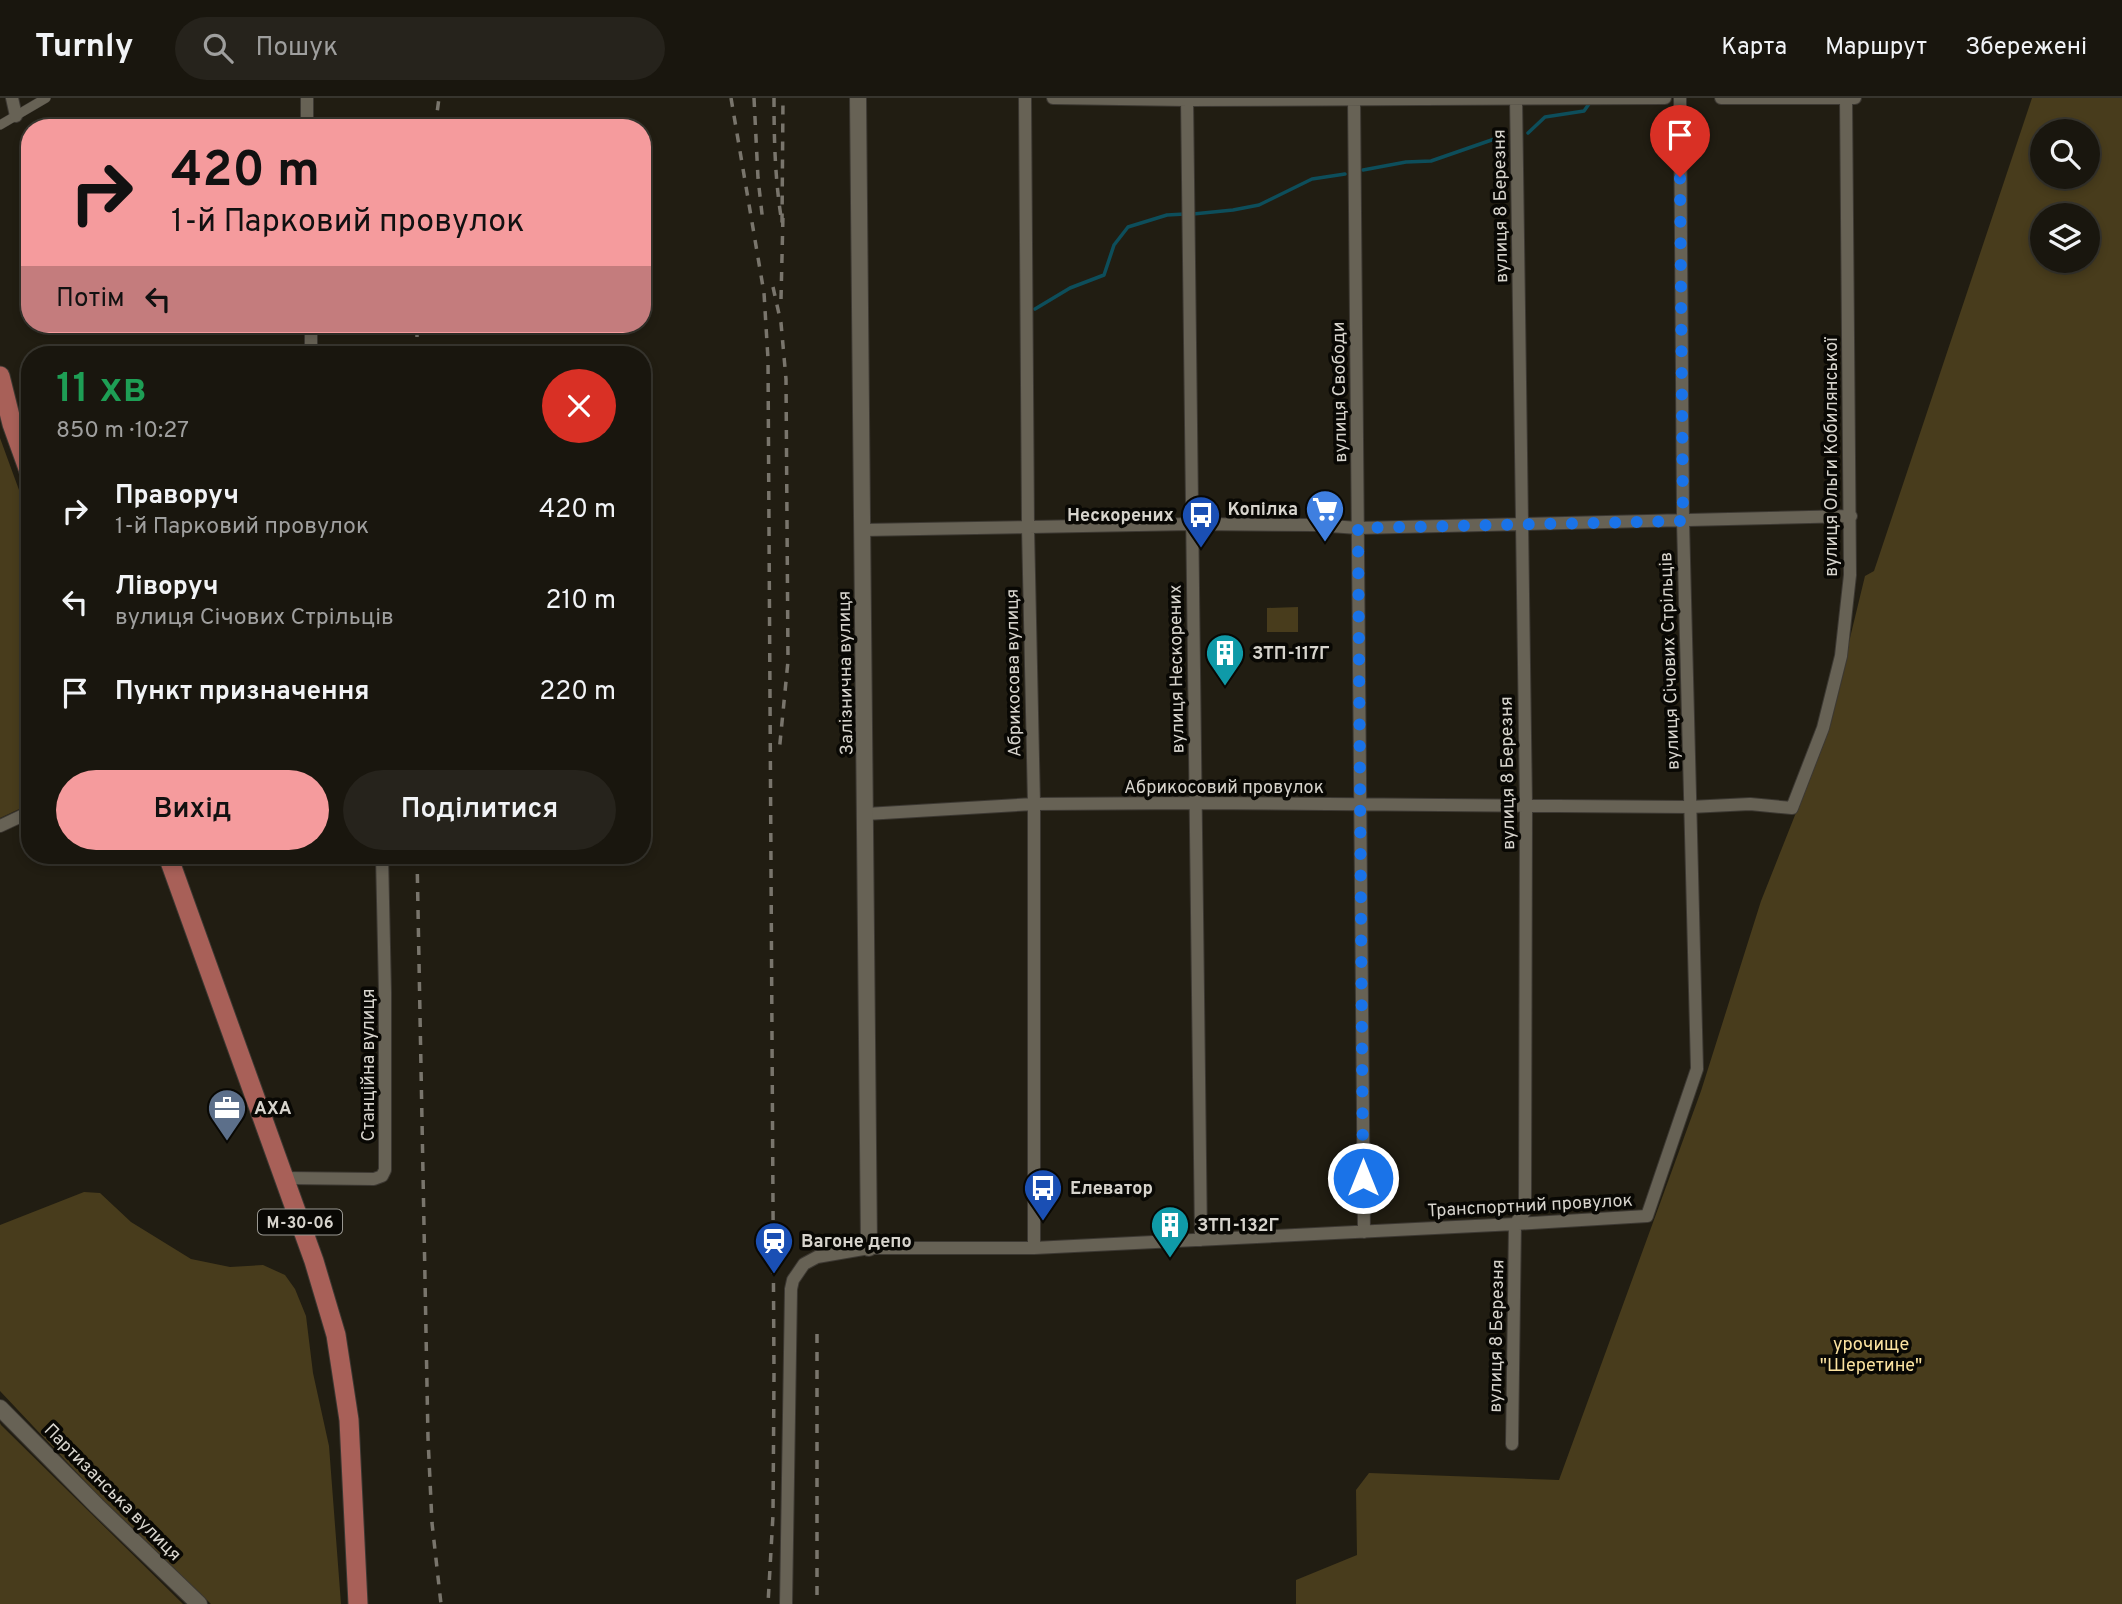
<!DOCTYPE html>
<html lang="uk">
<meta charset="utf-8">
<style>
body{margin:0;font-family:Overpass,sans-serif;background:#26231c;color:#f1f3f6;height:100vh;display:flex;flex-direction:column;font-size:26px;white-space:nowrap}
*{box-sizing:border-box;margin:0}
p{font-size:23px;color:#9f9f9e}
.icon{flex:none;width:38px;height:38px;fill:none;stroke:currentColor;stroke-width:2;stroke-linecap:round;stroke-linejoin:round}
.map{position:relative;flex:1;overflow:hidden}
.sheet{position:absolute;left:21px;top:248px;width:630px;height:518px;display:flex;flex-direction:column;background:#19160e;border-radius:28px;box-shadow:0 4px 10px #0003,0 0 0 2px #37352e}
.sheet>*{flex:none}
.hud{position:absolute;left:21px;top:21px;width:630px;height:214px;border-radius:28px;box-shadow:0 4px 10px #0003,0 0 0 2px #37352e;background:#f59b9d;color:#111;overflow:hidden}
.fabs{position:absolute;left:2030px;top:21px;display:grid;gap:14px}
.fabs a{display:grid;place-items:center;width:70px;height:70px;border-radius:50%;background:#19160e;box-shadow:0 4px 10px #0003,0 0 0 2px #37352e;font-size:35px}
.pin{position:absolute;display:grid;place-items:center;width:60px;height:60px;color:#fff;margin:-72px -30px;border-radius:50% 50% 50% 0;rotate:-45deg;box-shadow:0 0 7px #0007}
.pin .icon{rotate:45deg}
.me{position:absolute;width:77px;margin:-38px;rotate:0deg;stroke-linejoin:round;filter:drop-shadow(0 0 5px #0008)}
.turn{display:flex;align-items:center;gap:24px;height:147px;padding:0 35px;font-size:32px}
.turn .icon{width:91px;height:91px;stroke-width:2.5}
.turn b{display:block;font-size:49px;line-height:60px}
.then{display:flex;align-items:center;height:66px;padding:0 35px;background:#0003;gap:14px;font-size:26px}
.round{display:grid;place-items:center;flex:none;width:74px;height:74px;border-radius:37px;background:#26231c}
.head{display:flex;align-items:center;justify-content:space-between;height:119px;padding:0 35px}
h1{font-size:42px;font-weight:600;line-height:52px;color:#1e9e55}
.button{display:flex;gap:14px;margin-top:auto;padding:14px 35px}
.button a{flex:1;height:80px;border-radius:42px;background:#f59b9d;color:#111;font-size:28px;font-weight:600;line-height:80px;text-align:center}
.button a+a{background:#26231c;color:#f1f3f6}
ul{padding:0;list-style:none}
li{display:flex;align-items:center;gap:21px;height:91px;padding:0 35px}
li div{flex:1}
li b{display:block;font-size:26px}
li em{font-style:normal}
header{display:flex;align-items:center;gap:42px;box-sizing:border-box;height:98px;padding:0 35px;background:#19160e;border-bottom:2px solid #37352e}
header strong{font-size:33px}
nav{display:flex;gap:38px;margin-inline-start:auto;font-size:24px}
.search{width:490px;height:63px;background:#26231c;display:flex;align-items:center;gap:18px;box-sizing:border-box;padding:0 24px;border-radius:38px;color:#9f9f9e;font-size:26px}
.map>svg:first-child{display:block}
.green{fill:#483c1c;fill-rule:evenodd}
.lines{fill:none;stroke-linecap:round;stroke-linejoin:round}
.stream{stroke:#0d4e5b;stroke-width:3.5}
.pedestrian-casing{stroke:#3c3832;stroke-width:10}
.minor-casing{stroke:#3c3832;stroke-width:14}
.tertiary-casing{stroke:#3c3832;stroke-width:18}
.primary-casing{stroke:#3c3832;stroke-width:21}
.pedestrian{stroke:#676255;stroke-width:9}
.minor{stroke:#676255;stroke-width:12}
.tertiary{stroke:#676255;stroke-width:16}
.primary{stroke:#a86058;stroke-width:19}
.rail{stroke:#79756c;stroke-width:3.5;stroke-dasharray:9 9;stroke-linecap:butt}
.route{stroke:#1a73e8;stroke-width:12;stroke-dasharray:0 21.6}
.labels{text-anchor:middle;stroke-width:7;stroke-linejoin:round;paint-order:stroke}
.shield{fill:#090804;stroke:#999791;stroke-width:2}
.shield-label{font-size:16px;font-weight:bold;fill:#d7d4cd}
.street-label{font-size:18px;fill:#d7d4cd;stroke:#090804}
.poi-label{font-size:18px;font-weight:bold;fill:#d7d4cd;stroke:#090804;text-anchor:start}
.park-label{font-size:18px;fill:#fbe2a0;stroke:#090804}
</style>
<header>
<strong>Turnly</strong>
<div class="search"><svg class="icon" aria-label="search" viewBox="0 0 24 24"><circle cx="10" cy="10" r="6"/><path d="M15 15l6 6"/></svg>Пошук</div>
<nav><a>Карта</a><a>Маршрут</a><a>Збережені</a></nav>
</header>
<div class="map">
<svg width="2122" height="1506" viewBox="0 0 2122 1506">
<rect width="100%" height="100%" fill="#211d12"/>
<path class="green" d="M2032 0H2122V1506H1296V1482L1357 1457 1356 1392 1369 1375 1559 1382 1701 993 1761 803 1826 639 1865 478 1874 473ZM2042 33H2088V79H2042ZM2042 117H2088V163H2042Z
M0 340 30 422V706L0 720Z
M1298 509V534H1267V510Z
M84 1094 100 1095 131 1124 191 1161 230 1169 263 1167 285 1177 295 1191 306 1218 313 1275 329 1348 341 1506H211L97 1396 0 1293V1127Z
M0 1325 1 1327 183 1506H0Z"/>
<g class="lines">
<path class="stream" d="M1528 35 1545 19 1584 13 1591 3
M1363 72 1406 64 1431 63 1506 37
M1193 116 1233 112 1259 107 1312 81 1345 76
M1035 211 1070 190 1104 177 1114 147 1128 129 1167 117 1185 116"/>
<g class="pedestrian-casing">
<path id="pedestrian" d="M0 27 46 0"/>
</g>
<g class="minor-casing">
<path id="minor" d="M12 0 16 18
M1025 0 1028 430 1034 706V1150
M1053 0 1187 2 1665 0
M1187 0 1201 1142
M1354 0 1364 1134
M1721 0H1855
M307 30V0
M311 226V257
M863 432 1192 426 1316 427 1358 430 1851 418
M866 716 1034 706 1195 705 1690 709 1750 706 1792 710 1823 630 1841 558 1850 477 1846 0
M0 728 30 714
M285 1080 374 1081 382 1078 385 1072V894L382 758
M1512 1346 1515 1126 1525 1113 1526 707 1516 0
M786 1506 791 1191 793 1182 804 1166 817 1159 869 1150H1034L1515 1126 1647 1118 1697 971 1683 423 1680 0"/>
</g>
<g class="tertiary-casing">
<path id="tertiary" d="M858 0 869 1150
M0 1310 97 1408 199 1506"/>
</g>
<g class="primary-casing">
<path id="primary" d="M0 278 12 326 30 376
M168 758 314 1163 336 1237 349 1322 358 1506"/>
</g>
<use href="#pedestrian" class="pedestrian"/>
<use href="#minor" class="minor"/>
<use href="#tertiary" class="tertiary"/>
<use href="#primary" class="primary"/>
<path class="rail" d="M731 0 764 195 768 261 774 1276 773 1417 768 1506
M754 0 758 80 763 125
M774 0C774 42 775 83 782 125L783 0
M435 30 439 0
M773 189 781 225 786 281 788 563 779 655
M781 201 783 117
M417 257V226
M417 758 428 1340 432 1425 441 1506
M817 1236V1506"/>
</g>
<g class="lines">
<path class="route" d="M1363 1080 1358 430 1683 423 1680 79"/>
</g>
<defs>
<g id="supermarket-pin" transform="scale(2.0125)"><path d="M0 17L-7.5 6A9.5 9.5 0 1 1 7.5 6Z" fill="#3f7fe0" stroke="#090804"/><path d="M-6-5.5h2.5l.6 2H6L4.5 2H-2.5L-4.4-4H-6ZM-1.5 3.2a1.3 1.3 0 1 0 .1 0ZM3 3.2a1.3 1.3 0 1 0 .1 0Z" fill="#fff"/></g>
<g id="bus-pin" transform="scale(2.0125)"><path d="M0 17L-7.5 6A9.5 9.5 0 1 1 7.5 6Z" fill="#1a4fb4" stroke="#090804"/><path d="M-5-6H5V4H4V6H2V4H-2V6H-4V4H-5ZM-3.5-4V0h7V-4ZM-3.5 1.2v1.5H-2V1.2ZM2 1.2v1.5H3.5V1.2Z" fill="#fff"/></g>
<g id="building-pin" transform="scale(2.0125)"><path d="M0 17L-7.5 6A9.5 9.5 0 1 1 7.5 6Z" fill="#0f9aa8" stroke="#090804"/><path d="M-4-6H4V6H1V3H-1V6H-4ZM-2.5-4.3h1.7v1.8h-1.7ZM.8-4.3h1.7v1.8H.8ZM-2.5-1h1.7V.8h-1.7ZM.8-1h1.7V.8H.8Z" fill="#fff"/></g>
<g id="office-pin" transform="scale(2.0125)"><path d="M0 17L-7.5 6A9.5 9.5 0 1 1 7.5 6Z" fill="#5c6f8a" stroke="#090804"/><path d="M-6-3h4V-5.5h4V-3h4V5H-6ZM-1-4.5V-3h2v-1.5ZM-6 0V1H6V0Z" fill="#fff"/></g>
<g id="station-pin" transform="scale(2.0125)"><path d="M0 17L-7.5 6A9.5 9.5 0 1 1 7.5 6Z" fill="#1a4fb4" stroke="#090804"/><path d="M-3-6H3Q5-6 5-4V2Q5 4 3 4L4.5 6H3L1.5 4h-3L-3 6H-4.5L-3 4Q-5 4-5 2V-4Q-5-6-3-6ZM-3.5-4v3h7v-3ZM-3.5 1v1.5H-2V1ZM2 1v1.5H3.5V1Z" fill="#fff"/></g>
</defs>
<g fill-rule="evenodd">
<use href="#supermarket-pin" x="1325" y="411"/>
<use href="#bus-pin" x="1201" y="417"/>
<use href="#building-pin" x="1225" y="555"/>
<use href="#office-pin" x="227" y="1010"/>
<use href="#bus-pin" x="1043" y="1090"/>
<use href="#building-pin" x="1170" y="1127"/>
<use href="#station-pin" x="774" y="1143"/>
</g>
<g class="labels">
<rect class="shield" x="258" y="1111.5" width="84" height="25" rx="5"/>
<g class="shield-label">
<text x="300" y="1130">М-30-06</text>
</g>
<g class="street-label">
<text transform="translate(1500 108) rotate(-91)" y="6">вулиця 8 Березня</text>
<text transform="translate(1339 294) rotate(-91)" y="6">вулиця Свободи</text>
<text transform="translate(1831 359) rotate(-90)" y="6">вулиця Ольги Кобилянської</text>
<text transform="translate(1669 563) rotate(-92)" y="6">вулиця Січових Стрільців</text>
<text transform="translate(1176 571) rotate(-91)" y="6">вулиця Нескорених</text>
<text transform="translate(845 575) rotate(-91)" y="6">Залізнична вулиця</text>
<text transform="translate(1013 575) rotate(-91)" y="6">Абрикосова вулиця</text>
<text transform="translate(1507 675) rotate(-91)" y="6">вулиця 8 Березня</text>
<text x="1224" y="695">Абрикосовий провулок</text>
<text transform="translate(368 967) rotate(-90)" y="6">Станційна вулиця</text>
<text transform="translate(1530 1107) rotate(-3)" y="6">Транспортний провулок</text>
<text transform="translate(1496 1238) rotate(-89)" y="6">вулиця 8 Березня</text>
<text transform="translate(113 1394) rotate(45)" y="6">Партизанська вулиця</text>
</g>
<g class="poi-label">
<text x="1298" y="417" text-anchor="end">Копілка</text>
<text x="1174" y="423" text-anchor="end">Нескорених</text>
<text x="1252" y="561">ЗТП-117Г</text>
<text x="254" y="1016">AXA</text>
<text x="1070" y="1096">Елеватор</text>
<text x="1197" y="1133">ЗТП-132Г</text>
<text x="801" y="1149">Вагоне депо</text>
</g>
<g class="park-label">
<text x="1871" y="1252">урочище<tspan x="1871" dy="21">"Шеретине"</tspan></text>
</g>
</g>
</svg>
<div class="fabs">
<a><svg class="icon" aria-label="search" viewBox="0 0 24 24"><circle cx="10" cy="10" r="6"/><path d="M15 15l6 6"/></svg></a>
<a><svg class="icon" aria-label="layers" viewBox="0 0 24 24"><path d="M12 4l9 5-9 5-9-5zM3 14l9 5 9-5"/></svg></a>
</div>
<div class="pin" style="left:1680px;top:79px;background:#d93025"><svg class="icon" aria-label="arrive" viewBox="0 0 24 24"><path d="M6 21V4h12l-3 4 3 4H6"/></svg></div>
<svg class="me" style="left:1363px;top:1080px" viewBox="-20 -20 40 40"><circle r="17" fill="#1a73e8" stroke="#fff" stroke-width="3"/><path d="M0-11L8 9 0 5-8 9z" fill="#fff"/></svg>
<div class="hud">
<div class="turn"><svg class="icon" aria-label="right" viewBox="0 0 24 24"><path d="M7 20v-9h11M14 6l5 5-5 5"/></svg><div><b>420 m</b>1-й Парковий провулок</div></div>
<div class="then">Потім<svg class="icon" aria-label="left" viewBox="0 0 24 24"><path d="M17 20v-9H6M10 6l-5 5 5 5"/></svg></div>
</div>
<section class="sheet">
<div class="head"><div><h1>11 хв</h1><p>850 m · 10:27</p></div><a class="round" style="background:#d93025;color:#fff"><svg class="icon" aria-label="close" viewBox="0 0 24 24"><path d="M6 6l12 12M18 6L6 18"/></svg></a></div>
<ul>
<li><svg class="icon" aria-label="right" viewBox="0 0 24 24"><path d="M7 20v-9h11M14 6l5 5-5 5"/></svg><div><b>Праворуч</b><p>1-й Парковий провулок</p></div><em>420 m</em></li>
<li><svg class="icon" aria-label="left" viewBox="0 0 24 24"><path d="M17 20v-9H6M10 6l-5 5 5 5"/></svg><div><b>Ліворуч</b><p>вулиця Січових Стрільців</p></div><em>210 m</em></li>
<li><svg class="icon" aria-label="arrive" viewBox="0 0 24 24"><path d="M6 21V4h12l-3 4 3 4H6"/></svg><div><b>Пункт призначення</b></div><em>220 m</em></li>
</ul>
<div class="button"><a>Вихід</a><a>Поділитися</a></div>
</section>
</div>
